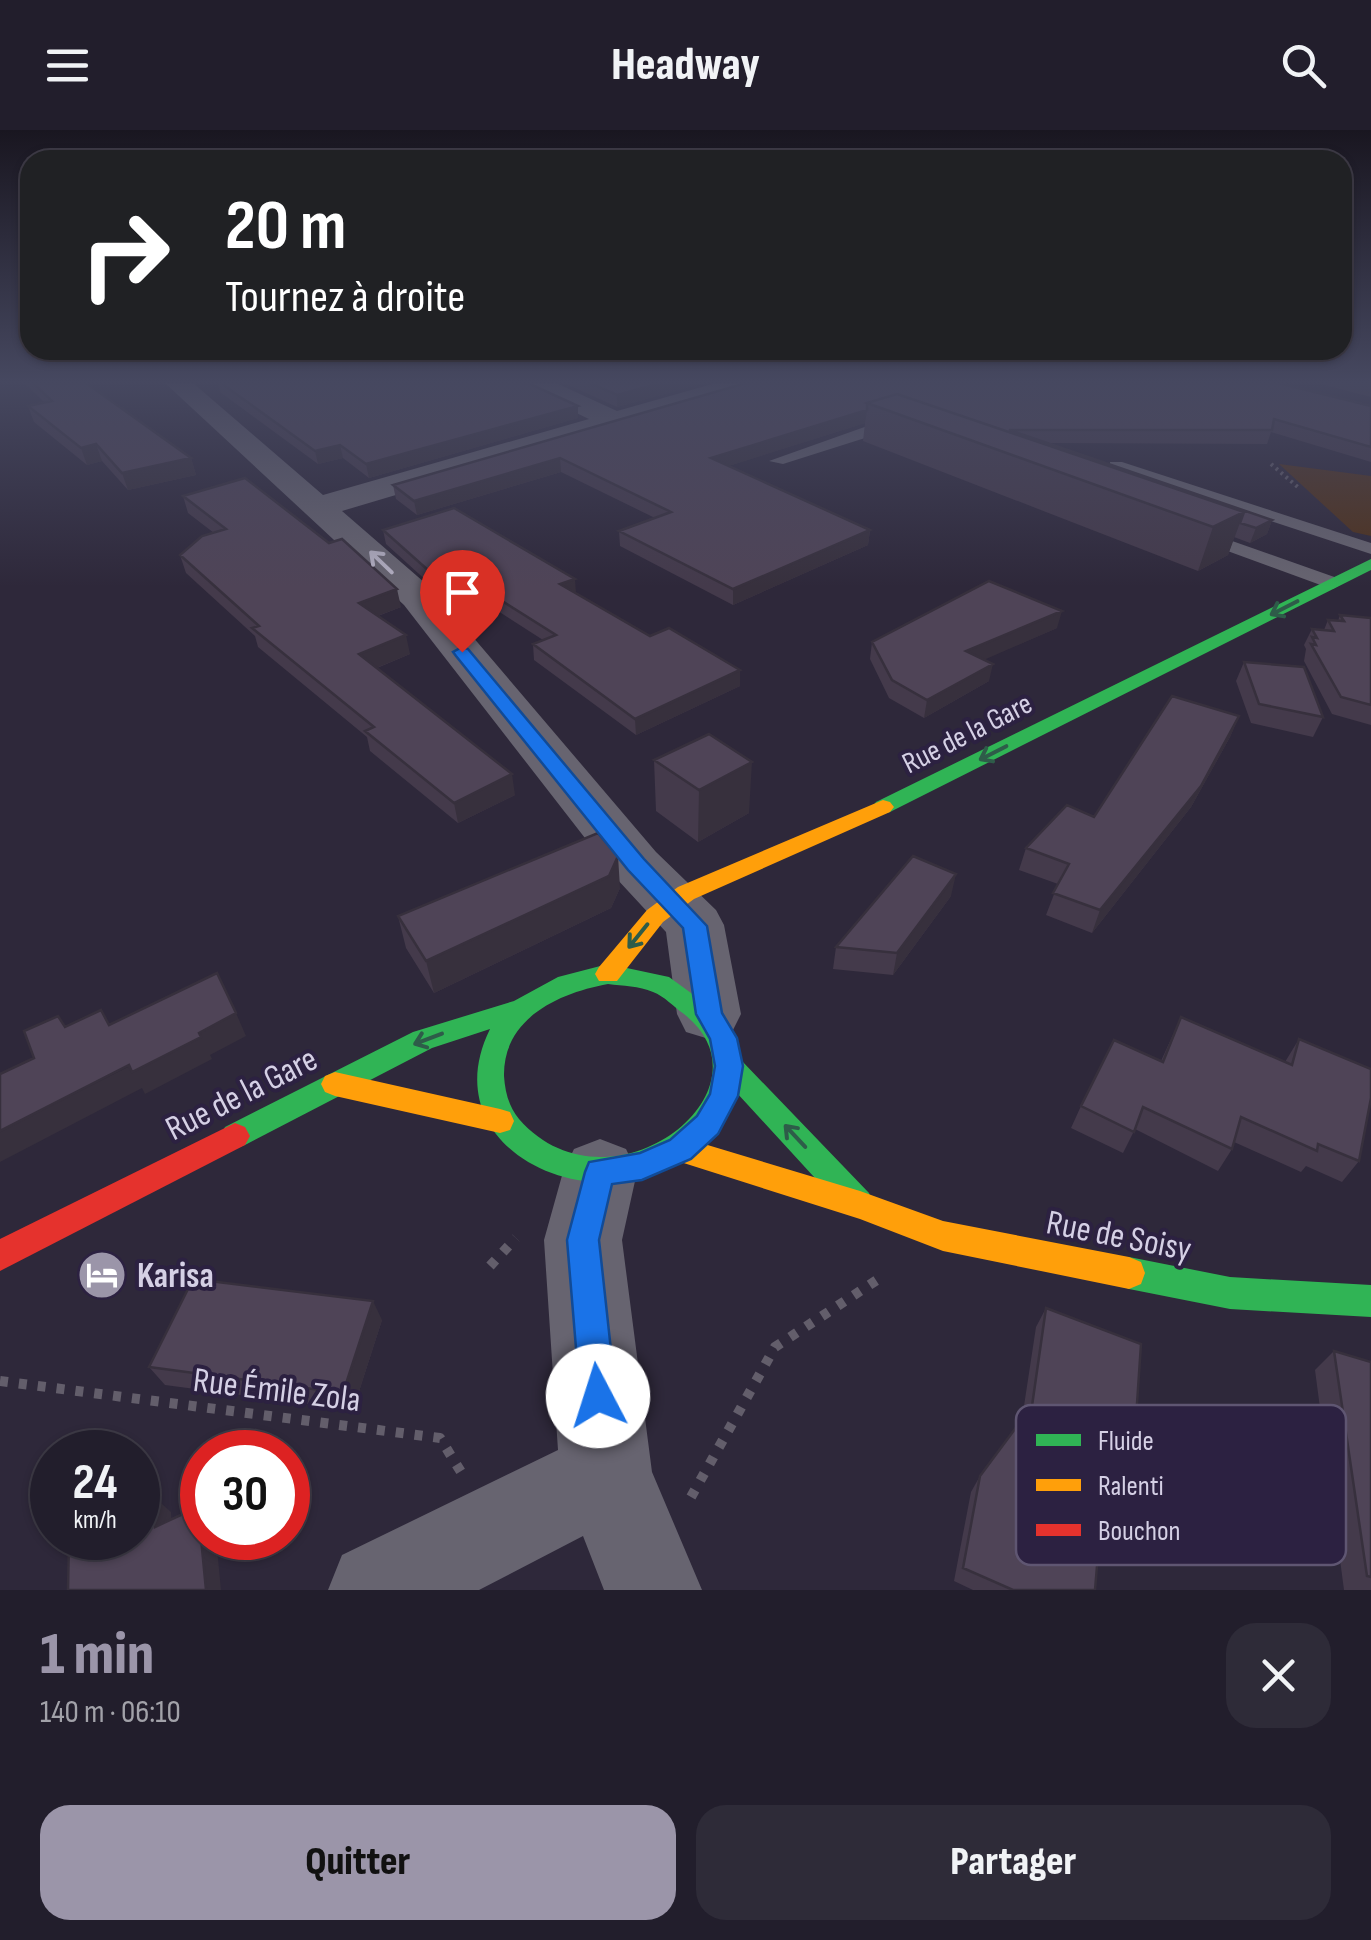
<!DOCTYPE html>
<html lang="fr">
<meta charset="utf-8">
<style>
body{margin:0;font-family:"Sofia Sans Condensed",sans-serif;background:#2e2b38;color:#f1f3f6;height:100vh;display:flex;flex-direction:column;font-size:38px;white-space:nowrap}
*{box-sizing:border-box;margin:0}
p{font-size:32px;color:#a2a2a9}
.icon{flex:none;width:55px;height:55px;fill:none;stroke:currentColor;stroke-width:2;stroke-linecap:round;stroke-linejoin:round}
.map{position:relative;height:1460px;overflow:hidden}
.panel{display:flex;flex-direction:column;background:#221e2c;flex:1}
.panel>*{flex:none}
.top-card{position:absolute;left:20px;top:20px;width:1332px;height:210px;border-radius:30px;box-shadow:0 2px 8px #0004,0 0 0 2px #3f3c48;background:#202124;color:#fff;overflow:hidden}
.speed{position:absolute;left:30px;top:1300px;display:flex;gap:20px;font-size:50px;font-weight:700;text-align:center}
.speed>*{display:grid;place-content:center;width:130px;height:130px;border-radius:50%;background:#221e2c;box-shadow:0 2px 8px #0004,0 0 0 2px #3f3c48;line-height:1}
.speed small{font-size:25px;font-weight:400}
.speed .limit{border:15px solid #d22;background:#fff;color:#111}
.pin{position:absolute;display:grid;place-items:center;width:85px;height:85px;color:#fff;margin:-102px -42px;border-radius:50% 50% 50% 0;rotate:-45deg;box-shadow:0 0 10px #0007}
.pin .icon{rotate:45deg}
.me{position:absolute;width:110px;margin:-55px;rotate:355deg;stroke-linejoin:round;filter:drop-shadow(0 0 8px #0008)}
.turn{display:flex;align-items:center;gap:35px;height:210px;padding:0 40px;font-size:45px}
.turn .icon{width:130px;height:130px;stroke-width:2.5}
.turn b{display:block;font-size:70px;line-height:85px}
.round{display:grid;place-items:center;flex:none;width:105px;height:105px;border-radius:30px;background:#2e2b38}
.headline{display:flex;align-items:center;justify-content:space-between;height:170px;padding:0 40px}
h1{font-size:60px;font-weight:800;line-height:75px;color:#9b95a9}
.cta{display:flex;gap:20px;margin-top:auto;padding:20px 40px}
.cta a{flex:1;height:115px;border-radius:30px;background:#9b95a9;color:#111;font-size:40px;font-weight:800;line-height:115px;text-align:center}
.cta a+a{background:#2e2b38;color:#f1f3f6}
header{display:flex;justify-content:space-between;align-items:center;height:130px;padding:0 40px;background:#221e2c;font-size:45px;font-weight:800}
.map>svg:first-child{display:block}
.green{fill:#50311a}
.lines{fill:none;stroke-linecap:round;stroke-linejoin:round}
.path-far1{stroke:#635e6b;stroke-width:4;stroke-dasharray:2.5 4;stroke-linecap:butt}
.path{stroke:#635e6b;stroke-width:10;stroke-dasharray:8 11;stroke-linecap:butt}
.lane{fill:#676470;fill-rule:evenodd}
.street{fill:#676470;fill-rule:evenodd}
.fast{fill:#30b455;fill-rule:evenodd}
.slow{fill:#ff9f0a;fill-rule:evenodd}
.jam{fill:#e5322d;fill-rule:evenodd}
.wall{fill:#443a4b}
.shaded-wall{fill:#37303d}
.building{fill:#4f4457;stroke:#37303d;stroke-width:2.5}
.oneway{stroke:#b4b0c2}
.oneway2{stroke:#2e5c49}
.route{fill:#1a73e8;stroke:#114b97;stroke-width:2.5}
.labels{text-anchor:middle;stroke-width:8;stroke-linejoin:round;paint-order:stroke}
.street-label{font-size:30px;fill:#d5d0e5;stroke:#2c2141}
.near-street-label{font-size:35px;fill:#d5d0e5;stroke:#2c2141}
.near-poi-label{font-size:35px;font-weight:bold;fill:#d5d0e5;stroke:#2c2141;text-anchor:start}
.key{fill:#2c2141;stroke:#5f5672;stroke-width:2.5}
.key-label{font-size:28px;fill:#d5d0e5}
</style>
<header><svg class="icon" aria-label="menu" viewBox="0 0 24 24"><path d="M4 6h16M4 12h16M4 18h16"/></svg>Headway<svg class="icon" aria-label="search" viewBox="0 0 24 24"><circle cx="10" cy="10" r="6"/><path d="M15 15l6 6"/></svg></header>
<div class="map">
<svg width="1371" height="1460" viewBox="0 0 1371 1460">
<rect width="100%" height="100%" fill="#2e283a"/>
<path class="green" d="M1279 334 1371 346V406L1353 402Z"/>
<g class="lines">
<path class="path-far1" d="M1271 334 1300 359"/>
<path class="path" d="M490 1136 516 1108
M0 1251 440 1308 461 1342
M691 1367 775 1217 880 1148"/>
<path class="lane" d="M887 289H897L906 295 783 334 769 331Z
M1110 332H1122L1371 413V424L1110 338Z
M1198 399 1340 449 1343 453 1333 459 1326 457 1192 408 1189 404Z"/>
<path class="street" d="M165 253H193L323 365 589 289 526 259 522 253H556L617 281 716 253H756L752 259 342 381 432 459 656 722 716 780 724 795 741 884 732 902 709 909 686 902 677 884 666 802 616 748 404 475Z
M600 1009 626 1019 637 1042 622 1110 652 1342 702 1460H604L583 1406 479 1460H328L342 1425 558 1320 544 1110 563 1042 574 1019Z"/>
<path class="fast" d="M1371 429V440L890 682 883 684 872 677 876 672Z
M608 834 669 847 720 884 741 930 869 1063 873 1073 869 1083 858 1087 847 1083 736 962C733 975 725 984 718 995 637 1112 423 1035 490 899L432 918 245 1015 235 1019 225 1015 220 1006 225 997 413 902 514 871 558 847ZM608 854C623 856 639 856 653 862 664 866 674 877 684 884 781 961 609 1092 519 989 509 977 505 962 504 946 503 888 559 863 608 854Z
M1129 1127 1230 1147 1371 1155V1187L1230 1179 1129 1159 1117 1154 1113 1143 1117 1132Z"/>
<path class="slow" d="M883 670 890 672 894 677 890 682 694 769 663 792 617 851H599L595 844 599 837 647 780 678 757Z
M335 942 500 979 510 982 514 991 510 1000 500 1003 335 966 325 962 321 954 325 946Z
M681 1007 860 1061 943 1091 1129 1127 1141 1132 1145 1143 1141 1154 1129 1159 943 1121 860 1089 671 1029 666 1020 671 1011Z"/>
<path class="jam" d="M235 993 245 997 250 1006 245 1015 0 1141V1109Z"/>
</g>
<path class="wall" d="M24 253H86L191 328 196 345 128 360 102 331 87 335 34 292 28 276 44 272Z
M218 253H528L578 288 369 348 343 328 318 334 220 262Z
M564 253H704L617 277Z
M746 253 1371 276V332L1271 302 1267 314 1048 313 1272 390 1267 404 1250 413 1234 407 1228 425 1198 441 863 311 865 293 728 336 870 400 868 415 733 475 620 416 619 401 655 388 561 342 417 385 396 369 393 355Z
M1317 253H1371V267Z
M183 366 401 477 378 486 410 524 377 538 515 665 458 693 370 621 367 607 258 517 255 506 186 443 180 425 214 403 188 383Z
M383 400 576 463 650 506 740 540V556L636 605 534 530 533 514 543 510 459 456 440 463 386 414Z
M1340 485 1371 488V595L1332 584 1304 531 1306 519 1304 515 1312 499 1324 500 1328 490 1338 491Z
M1057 498 984 529 989 551 924 588 889 568 870 529 872 512Z
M1244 532 1323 587 1313 607 1251 593 1236 551Z
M1239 586 1230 607 1191 677 1092 803 1046 785 1058 754 1019 740 1026 718 1094 687Z
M654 630 749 683 698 712 656 681Z
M620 758 611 778 434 863 406 818 398 786Z
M951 766 893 845 833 839 836 817Z
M1181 887 1285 932 1299 909 1359 1031 1342 1052 1306 1036 1301 1042 1234 1012 1232 1019 1218 1041 1135 999 1123 1023 1071 998 1081 976 1161 931Z
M1046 1178 1134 1319 1160 1402 1145 1416 1100 1397 1095 1460H973L954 1451 971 1362 980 1346 1022 1289 1036 1197Z
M382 1190 353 1280 165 1255 149 1237Z
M1334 1221 1371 1232V1460H1344L1315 1240Z"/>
<path class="shaded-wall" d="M661 253H704L617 277V265Z
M578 276V288L369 348 366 334Z
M867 280 865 293 710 342 711 328Z
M96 314 102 331 87 335 81 318Z
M340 315 343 328 318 334 315 321Z
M191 328 196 345 128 360 122 343Z
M560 328 561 342 417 385 414 371Z
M1244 382 1228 425 1198 441 1213 397Z
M1272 390 1267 404 1250 413 1256 398Z
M870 400 868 415 733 475V459Z
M456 442 459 456 440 463 438 449Z
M575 449 576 463 560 454Z
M397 459 401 477 364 491 359 473Z
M1062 481 1057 498 963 539 966 521Z
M406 505 410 524 364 543 359 524Z
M993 534 989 551 924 588 927 570Z
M740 540V556L636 605 635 589Z
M1239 586 1230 607 1191 677 1092 803 1100 780Z
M752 632 749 683 698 712 699 660Z
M512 644 515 665 458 693 454 673Z
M618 726 620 758 611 778 434 863 426 831Z
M956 744 951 766 893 845 897 823Z
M236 883 246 906 210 925 212 929 145 964 142 958 0 1032V1001Z
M373 1171 382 1190 353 1280 343 1263Z
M153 1366 171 1382 173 1413 155 1397Z
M198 1377 202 1381V1408H216L221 1460H206Z"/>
<path class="building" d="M33 253H86L191 328 122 343 96 314 81 318 28 276 52 271Z
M221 253H528L578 276 366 334 340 315 315 321Z
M590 253H661L617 265Z
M746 253H1278L1371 276V317L1274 289 1272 300H1009L1272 390 1256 398 1240 393 1244 382 897 264 867 273V280L711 328 870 400 733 459 619 401 671 382 560 328 414 371 393 355Z
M897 264 1244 382 1213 397 867 273Z
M245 348 329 413 342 409 397 459 359 473 406 505 359 524 512 644 454 673 365 601 374 597 252 498 259 496 180 425 202 406 226 399 183 366Z
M454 378 575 449 560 454 650 506 669 498 740 540 635 589 533 514 556 505 456 442 438 449 383 400Z
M989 451 1062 481 966 521 993 534 927 570 892 550 872 512Z
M1340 485 1371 488V575L1341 567 1311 514 1316 515 1312 507 1317 508 1312 499 1334 501 1328 490 1344 491Z
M1244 532 1304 537 1323 587 1259 574Z
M1172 566 1239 586 1201 656 1100 780 1053 763 1069 734 1026 718 1067 675 1094 687Z
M709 604 752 632 699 660 654 630Z
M598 703 618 726 609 746 426 831 398 786Z
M913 726 956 744 897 823 836 817Z
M217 843 236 883 199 903 201 907 132 942 129 935 0 1001V944L34 928 24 901 58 886 65 897 101 880 109 895Z
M1181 887 1292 935 1299 909 1371 939V968L1359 1031 1318 1014 1317 1021 1241 987 1232 1019 1143 977 1134 1002 1081 976 1114 910 1163 932Z
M193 1149 373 1171 343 1263 149 1237Z
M1046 1178 1141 1214 1134 1319 1166 1331 1160 1402 1102 1377 1095 1460H1013L963 1438 980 1346 1032 1276Z
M1334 1221 1371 1232V1447L1367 1446Z
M153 1366 155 1397 198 1377 206 1460H68L69 1408H138V1372Z"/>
<defs><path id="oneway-shaft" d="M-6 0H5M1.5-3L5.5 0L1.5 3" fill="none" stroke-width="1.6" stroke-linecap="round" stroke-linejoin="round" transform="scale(2.5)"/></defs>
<use class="oneway" href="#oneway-shaft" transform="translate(381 432) rotate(-136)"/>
<g class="oneway2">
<use href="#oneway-shaft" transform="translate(1284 478) rotate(153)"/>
<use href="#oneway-shaft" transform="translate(993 623) rotate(153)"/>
<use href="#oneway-shaft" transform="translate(638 806) rotate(129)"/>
<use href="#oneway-shaft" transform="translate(428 909) rotate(159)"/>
<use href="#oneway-shaft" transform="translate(795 1006) rotate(-133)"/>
</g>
<linearGradient id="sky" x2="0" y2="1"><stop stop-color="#191620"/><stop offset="0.55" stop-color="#464860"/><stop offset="1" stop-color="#464860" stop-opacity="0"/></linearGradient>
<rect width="1371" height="457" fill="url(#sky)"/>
<path class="route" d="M462 517 468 519 644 729 707 796 722 883 737 908 743 936 738 966 718 1004 691 1029 642 1050 612 1054 599 1110 616 1266 611 1279 598 1285 585 1279 580 1266 567 1110 585 1042 589 1032 640 1023 670 1010 697 986 710 964 715 936 710 909 696 884 683 798 628 740 456 526 453 522Z"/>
<defs>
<g id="hotel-disc" transform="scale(2.5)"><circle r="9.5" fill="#9b95a9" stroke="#2c2141"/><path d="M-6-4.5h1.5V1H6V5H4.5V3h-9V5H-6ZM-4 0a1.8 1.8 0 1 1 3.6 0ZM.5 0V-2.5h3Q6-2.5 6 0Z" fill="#fff"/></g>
</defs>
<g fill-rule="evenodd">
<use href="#hotel-disc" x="102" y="1145"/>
</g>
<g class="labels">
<g class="street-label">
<text transform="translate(967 603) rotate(-27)" y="10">Rue de la Gare</text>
</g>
<g class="near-street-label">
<text transform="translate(241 963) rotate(-27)" y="12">Rue de la Gare</text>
<text transform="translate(1119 1105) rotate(11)" y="12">Rue de Soisy</text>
<text transform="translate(277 1259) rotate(7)" y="12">Rue Émile Zola</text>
</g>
<g class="near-poi-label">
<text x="137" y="1157">Karisa</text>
</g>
</g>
<rect x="1016" y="1275" width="330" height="160" rx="15" class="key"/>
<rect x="1036" y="1304" width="45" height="12" fill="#30b455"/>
<rect x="1036" y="1349" width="45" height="12" fill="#ff9f0a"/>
<rect x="1036" y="1394" width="45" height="12" fill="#e5322d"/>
<g class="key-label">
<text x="1098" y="1320">Fluide</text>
<text x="1098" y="1365">Ralenti</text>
<text x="1098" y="1410">Bouchon</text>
</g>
</svg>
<div class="speed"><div>24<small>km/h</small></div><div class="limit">30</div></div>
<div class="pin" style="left:462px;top:522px;background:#d93025"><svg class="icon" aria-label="arrive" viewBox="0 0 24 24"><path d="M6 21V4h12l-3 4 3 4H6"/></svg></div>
<svg class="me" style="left:598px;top:1266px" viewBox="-20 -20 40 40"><circle r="19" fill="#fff"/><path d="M0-13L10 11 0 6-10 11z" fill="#1a73e8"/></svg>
<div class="top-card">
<div class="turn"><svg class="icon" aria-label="right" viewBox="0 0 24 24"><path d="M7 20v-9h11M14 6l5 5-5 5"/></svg><div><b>20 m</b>Tournez à droite</div></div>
</div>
</div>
<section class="panel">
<div class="headline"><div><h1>1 min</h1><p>140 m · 06:10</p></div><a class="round"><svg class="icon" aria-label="close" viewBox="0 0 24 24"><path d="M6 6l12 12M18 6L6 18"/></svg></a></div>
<div class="cta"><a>Quitter</a><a>Partager</a></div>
</section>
